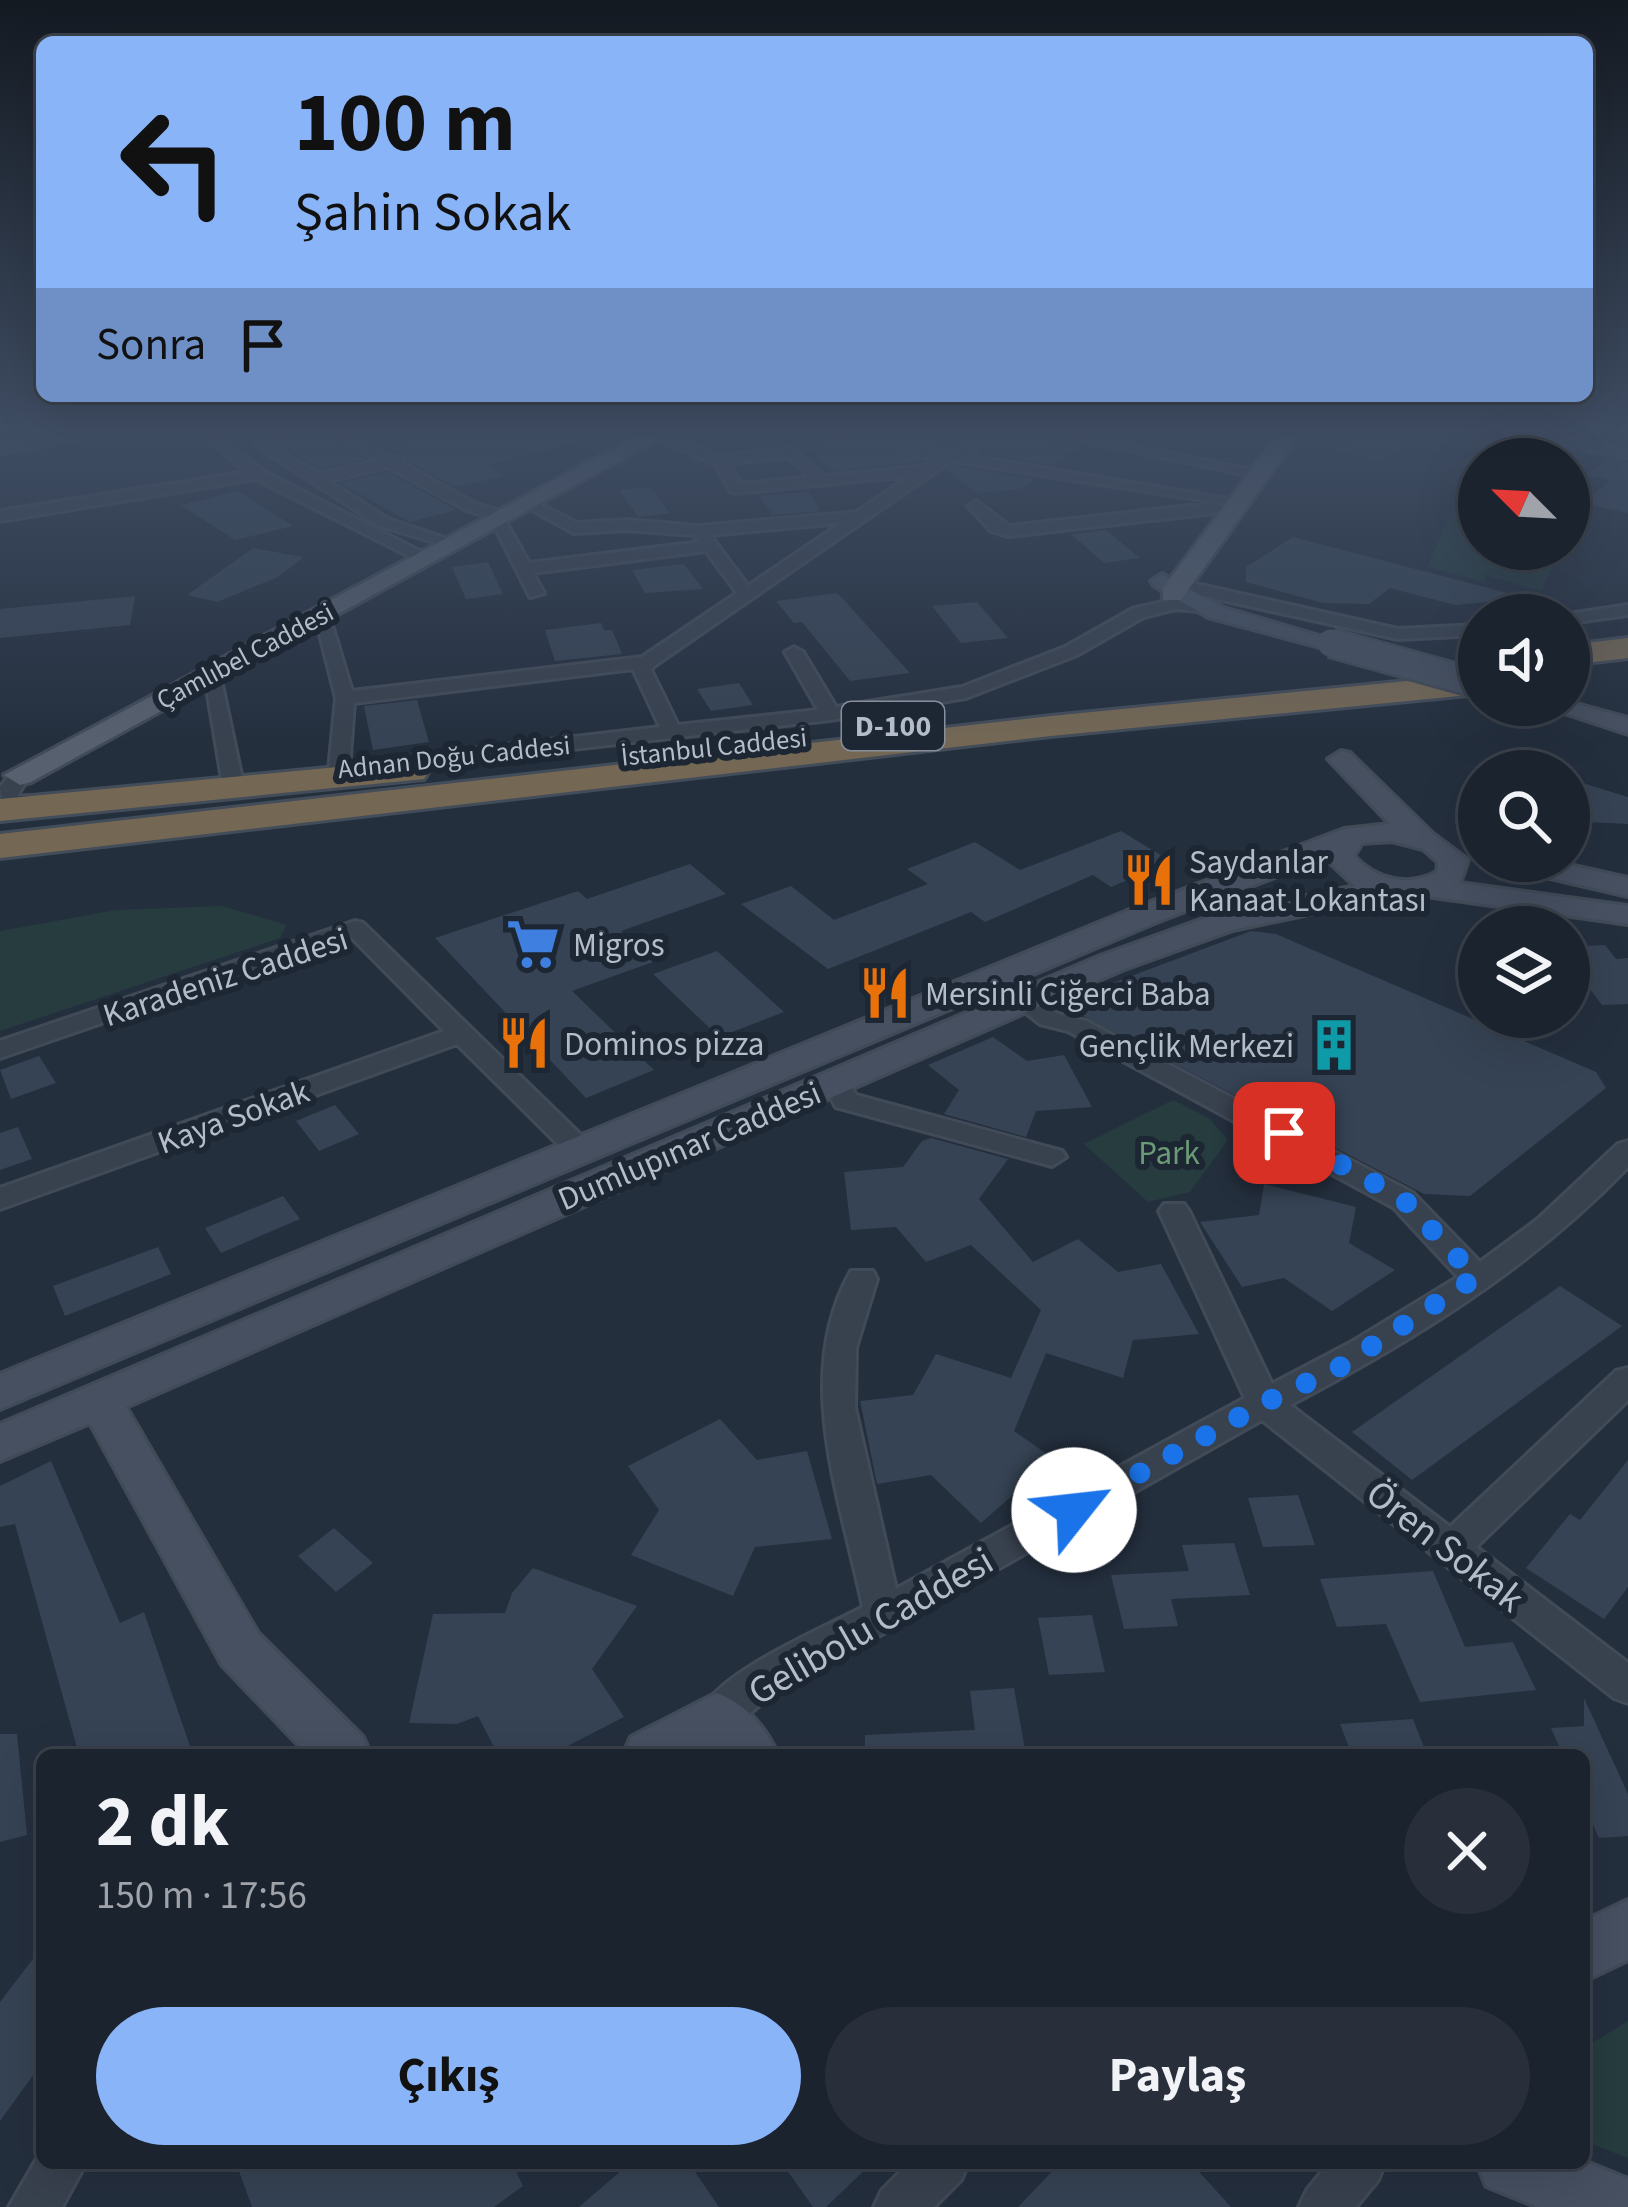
<!DOCTYPE html>
<html lang="tr">
<meta charset="utf-8">
<style>
body{margin:0;font-family:"Source Sans 3",sans-serif;background:#282f3a;color:#f1f3f6;height:100vh;display:flex;flex-direction:column;font-size:45px;white-space:nowrap}
*{box-sizing:border-box;margin:0}
p{font-size:39px;color:#a0a4aa}
.icon{flex:none;width:66px;height:66px;fill:none;stroke:currentColor;stroke-width:2;stroke-linecap:round;stroke-linejoin:round}
.map{position:relative;flex:1;overflow:hidden}
.sheet{position:absolute;left:36px;top:1749px;width:1554px;height:420px;display:flex;flex-direction:column;background:#1b232e;border-radius:18px;box-shadow:0 12px 48px #0002,0 0 0 3px #39404a}
.sheet>*{flex:none}
.banner{position:absolute;left:36px;top:36px;width:1557px;height:366px;border-radius:18px;box-shadow:0 12px 48px #0002,0 0 0 3px #39404a;background:#8ab4f8;color:#111;overflow:hidden}
.needle{width:78px;rotate:294deg}
.controls{position:absolute;left:1458px;top:438px;display:grid;gap:24px}
.controls a{display:grid;place-items:center;width:132px;height:132px;border-radius:50%;background:#1b232e;box-shadow:0 12px 48px #0002,0 0 0 3px #39404a;font-size:60px}
.pin{position:absolute;display:grid;place-items:center;width:102px;height:102px;color:#fff;margin:-51px;border-radius:24px;box-shadow:0 6px 18px #0006}
.me{position:absolute;width:132px;margin:-66px;rotate:61deg;stroke-linejoin:round;filter:drop-shadow(0 0 9px #0008)}
.turn{display:flex;align-items:center;gap:42px;height:252px;padding:0 60px;font-size:54px}
.turn .icon{width:156px;height:156px;stroke-width:2.5}
.turn b{display:block;font-size:84px;line-height:102px}
.then{display:flex;align-items:center;height:114px;padding:0 60px;background:#0003;gap:24px;font-size:45px}
.round{display:grid;place-items:center;flex:none;width:126px;height:126px;border-radius:63px;background:#282f3a}
.overview{display:flex;align-items:center;justify-content:space-between;height:204px;padding:0 60px}
h1{font-size:72px;font-weight:700;line-height:90px}
.primary-button{display:flex;gap:24px;margin-top:auto;padding:24px 60px}
.primary-button a{flex:1;height:138px;border-radius:72px;background:#8ab4f8;color:#111;font-size:48px;font-weight:700;line-height:138px;text-align:center}
.primary-button a+a{background:#282f3a;color:#f1f3f6}
.map>svg:first-child{display:block}
.green{fill:#263c3f}
.building{fill:#364354}
.lines{fill:none;stroke-linecap:round;stroke-linejoin:round}
.street-casing{stroke:#414a57;stroke-width:6}
.secondary-casing{stroke:#414a57;stroke-width:6}
.primary-casing{stroke:#414a57;stroke-width:6}
.highway-casing{stroke:#434c59;stroke-width:6}
.street{fill:#38414e;fill-rule:evenodd}
.secondary{fill:#465061;fill-rule:evenodd}
.primary{fill:#56606e;fill-rule:evenodd}
.highway{fill:#746855;fill-rule:evenodd}
.secondary-bridge-casing{stroke:#414a57;stroke-width:32;stroke-linecap:butt}
.secondary-bridge{stroke:#465061;stroke-width:27}
.route{stroke:#1a73e8;stroke-width:21;stroke-dasharray:0 37.8}
.labels{text-anchor:middle;stroke-width:12;stroke-linejoin:round;paint-order:stroke}
.far-street-label{font-size:27px;fill:#b4bcc9;stroke:#1d2633}
.shield{fill:#1d2633;stroke:#878f9c;stroke-width:3}
.shield-label{font-size:30px;font-weight:bold;fill:#b4bcc9}
.poi-label{font-size:33px;fill:#b4bcc9;stroke:#1d2633;text-anchor:start}
.street-label{font-size:33px;fill:#b4bcc9;stroke:#1d2633}
.park-label{font-size:33px;fill:#6b9a76;stroke:#1d2633}
.near-street-label{font-size:39px;fill:#b4bcc9;stroke:#1d2633}
</style>
<div class="map">
<svg width="1628" height="2207" viewBox="0 0 1628 2207">
<rect width="100%" height="100%" fill="#242f3e"/>
<path class="green" d="M1463 485 1479 489V549H1560L1542 591 1486 575 1484 582 1427 567Z
M222 906 287 925 280 938 0 1031V931L116 910Z
M1173 1100 1209 1118 1228 1140 1190 1192 1148 1202 1084 1144Z
M1628 2021V2158L1584 2141V2048Z"/>
<path class="building" d="M326 433 329 437 365 459 320 469 283 446Z
M450 433H578L579 442 485 465 505 476 455 487 407 460 406 454 383 447Z
M849 433H980L954 448Z
M1367 433H1421L1383 460 1332 452Z
M1007 434 1079 447 1053 465 982 453Z
M802 439 924 461 833 471Z
M1608 458 1628 462V513L1581 503 1611 480 1586 475Z
M952 466 1035 479 1020 489 978 493 946 470Z
M387 472 456 510 410 522 340 483Z
M650 487 670 513 638 517 619 490Z
M238 491 293 526 235 540 181 505Z
M808 492 821 511 772 515 760 496Z
M1106 530 1140 558 1104 563 1071 534Z
M1293 537 1519 596V599L1455 605 1390 588 1369 604 1323 603 1246 582V567Z
M253 548 304 557 278 577 217 602 187 595Z
M488 562 503 594 466 599 452 567Z
M684 564 703 589 645 593 632 570Z
M837 593 843 599 910 673 850 681 802 622 794 623 776 601Z
M135 596 130 625 0 638V609Z
M977 602 1008 638 961 643 932 606Z
M601 623 604 630H612L622 654 555 661 545 630Z
M739 683 753 705 711 711 697 689Z
M417 700 429 742 373 750 364 706Z
M1569 779 1628 797V824L1569 821Z
M1121 831 1172 862 1111 887 1093 875 985 922 971 912 828 969 741 904 791 886 834 920 928 884 907 869 975 842 1020 870Z
M690 864 726 894 621 931 653 962 572 991 654 1070 586 1098 435 938 578 891 587 899Z
M1251 931 1276 934 1596 1072 1606 1088 1470 1196 1424 1194 1081 1015 1073 998Z
M1605 945 1616 959 1628 958V1004L1602 1005 1569 962V947Z
M717 951 784 1012 719 1037 653 974Z
M993 1037 1027 1061 1064 1055 1092 1107 1036 1111 1026 1137 944 1114 959 1090 928 1065Z
M39 1056 56 1083 11 1099 0 1070Z
M335 1105 359 1134 319 1151 296 1121Z
M18 1127 32 1159 0 1170V1133Z
M931 1138 1008 1159 979 1199 1033 1262 1078 1239 1118 1272 1161 1264 1199 1334 1133 1340 1123 1378 1046 1353 1014 1431 1054 1459 981 1523 931 1475 877 1484 860 1401 913 1395 936 1354 1011 1378 1041 1310 971 1245 926 1262 896 1227 851 1230 844 1172 903 1167 922 1141Z
M1264 1184 1356 1207 1349 1243 1395 1270 1332 1311 1284 1278 1242 1287 1200 1222 1259 1215Z
M283 1196 300 1219 221 1253 205 1228Z
M158 1247 171 1274 65 1316 53 1286Z
M1560 1286 1622 1326 1412 1480 1352 1432Z
M720 1419 757 1460 807 1451 832 1539 755 1547 733 1596 631 1555 659 1510 628 1466Z
M1628 1460V1587L1604 1619 1526 1568 1570 1514 1580 1520Z
M51 1461 120 1623 144 1612 193 1755H79L15 1524 0 1527V1486Z
M1298 1495 1315 1545 1263 1547 1248 1498Z
M334 1528 373 1563 336 1592 298 1556Z
M1234 1543 1250 1595 1171 1599 1178 1626 1124 1629 1111 1575 1189 1571 1182 1545Z
M533 1568 637 1606 592 1669 624 1717 550 1755H498L478 1716 457 1724 409 1723 433 1614 505 1613 512 1593Z
M1433 1571 1465 1647 1513 1642 1536 1690 1420 1702 1386 1624 1337 1627 1320 1579Z
M1092 1615 1105 1672 1049 1675 1038 1618Z
M1014 1688 1026 1755H865V1735L975 1730 970 1691Z
M1584 1698 1628 1794V1836L1599 1838 1584 1804V1755H1563L1551 1728 1584 1726Z
M1413 1719 1427 1755H1352L1340 1724Z
M0 1734H17L27 1835 0 1842Z
M42 1947V2063L0 2121V2002Z
M236 2163H512L523 2186 494 2207H252Z
M630 2163H689L719 2207H579Z
M782 2163H872L826 2207H813Z
M1060 2163H1191L1231 2207H1018Z"/>
<g class="lines">
<g class="street-casing">
<path id="street" d="M81 433H112L0 453V445Z
M202 433H217L263 471 433 558 419 561 256 479 0 521V511L246 472Z
M289 433H313L272 445 319 474 377 461 331 433C358 432 377 457 403 457V463L476 504 507 513 505 520 529 563 700 542 694 535 626 530 574 533 523 505V499L528 498 577 523 626 520 699 526 857 512 910 476 736 493 731 492 714 463 650 437 649 433H663L721 456 791 448 825 476 925 466 936 459 793 433H822L955 453 988 433H1003L970 456 1229 499 1222 503 951 461 654 666 651 670 678 725 818 710 785 652 794 647 803 652 836 707 962 687 1065 647 1132 609 1175 599 1209 606 1200 611 1175 609 1144 617 1077 655 966 698 830 720 376 771 366 765 369 761 660 727 633 669 354 703 349 770 339 776 329 770 336 698 314 611 329 615 352 691 642 657 737 593 706 551 533 573 544 593 530 597 490 517 466 510 388 467 329 481 388 519 460 543 452 548 378 525 253 443ZM788 457 810 477 741 484 729 463ZM841 523 748 586 710 535Z
M1044 433H1070L1251 470 1244 474Z
M1504 433H1531L1628 450V458Z
M976 501 1009 526 1215 503 1223 508 1215 513 1009 536 991 531 968 506Z
M1183 581 1398 629 1479 625V635L1398 639 1177 590 1175 586Z
M1628 605V615L1569 623V615H1562Z
M204 671 220 675 242 779 239 783H225L222 779Z
M20 769 30 775 17 796 47 797V805L3 807 0 787 13 771Z
M355 921 363 923 591 1145 595 1151 591 1157H571L457 1044 0 1209V1188L444 1031 351 937 0 1058V1041Z
M1023 994 1058 1014 1086 1021 1413 1193 1480 1262 1538 1219 1618 1144 1628 1141V1167C1531 1268 1413 1341 1290 1405L1450 1527 1616 1371 1628 1368V1400L1476 1547 1628 1663V1703L1614 1698 1262 1420 765 1700 731 1730 717 1735 703 1730 697 1717C718 1671 819 1631 863 1607 841 1499 792 1375 851 1271H873L877 1279 856 1348 855 1408 896 1589 1245 1398 1159 1211 1164 1204H1184L1189 1211 1272 1384 1350 1343 1458 1277 1393 1207 1068 1031 1040 1024 1011 1001Z
M835 1074 844 1076 856 1095 1062 1151 1066 1157 1052 1166 836 1107 822 1082Z
M42 2150V2163H86L62 2207H9Z
M909 2163H968L961 2180 934 2207H874L882 2190Z
M1329 2163H1385L1378 2180 1356 2207H1299L1307 2190Z"/>
</g>
<g class="secondary-casing">
<path id="secondary" d="M1162 574 1224 608 1343 643 1331 650 1208 617 1154 586 1151 581Z
M1569 702 1628 718V734L1540 705Z
M1341 751 1350 753 1433 834 1468 860 1460 883 1628 906V924L1426 896 1390 897 1233 930 1122 970 126 1407 258 1633 363 1737 371 1755H308L222 1665 90 1423 0 1461V1424L1100 956 1214 915 1355 886 1325 858 1159 921 0 1409V1374L1137 907 1344 829 1390 824 1328 759ZM1392 841 1423 849 1438 862 1437 872C1408 888 1375 879 1354 856L1362 843Z
M1498 861H1552L1628 878V896L1503 867Z
M717 1693C745 1703 766 1728 778 1755H717L711 1748 699 1755H623L631 1737Z
M1628 1900V1960L1584 1981V1921Z
M1584 2161 1628 2179V2207H1538L1486 2186 1477 2163Z"/>
</g>
<g class="primary-casing">
<path id="primary" d="M643 433H669L31 782 20 785 4 775Z
M1279 433H1300L1181 600H1163V588Z"/>
</g>
<g class="highway-casing">
<path id="highway" d="M1628 638V658L1569 665V645Z
M1479 674V694L1051 736 0 858V834L1051 716Z
M411 760 429 771 424 779 0 821V799Z"/>
</g>
<use href="#street" class="street"/>
<use href="#secondary" class="secondary"/>
<use href="#primary" class="primary"/>
<use href="#highway" class="highway"/>
<g class="secondary-bridge-casing">
<path id="secondary-bridge" d="M1331 643 1479 684"/>
</g>
<use href="#secondary-bridge" class="secondary-bridge"/>
</g>
<linearGradient id="sky" x2="0" y2="1"><stop stop-color="#141a22"/><stop offset="0.58" stop-color="#3f4d63"/><stop offset="1" stop-color="#3f4d63" stop-opacity="0"/></linearGradient>
<rect width="1628" height="742" fill="url(#sky)"/>
<g class="lines">
<path class="route" d="M1074 1510 1264 1403 1340 1367 1476 1277 1403 1199 1284 1133"/>
</g>
<defs>
<g id="restaurant-bare" transform="scale(4.14)"><path d="M-5-6h1v4h1v-4h1v4h1v-4h1v5L-1.5 .5V6h-2V.5L-5-1ZM5-6V6H3V1.5H1.5Q1.5-4 5-6Z" fill="#e8710a" stroke="#1d2633" stroke-width="2.5" paint-order="stroke"/></g>
<g id="supermarket-bare" transform="scale(4.14)"><path d="M-6-5.5h2.5l.6 2H6L4.5 2H-2.5L-4.4-4H-6ZM-1.5 3.2a1.3 1.3 0 1 0 .1 0ZM3 3.2a1.3 1.3 0 1 0 .1 0Z" fill="#3f7fe0" stroke="#1d2633" stroke-width="2.5" paint-order="stroke"/></g>
<g id="building-bare" transform="scale(4.14)"><path d="M-4-6H4V6H1V3H-1V6H-4ZM-2.5-4.3h1.7v1.8h-1.7ZM.8-4.3h1.7v1.8H.8ZM-2.5-1h1.7V.8h-1.7ZM.8-1h1.7V.8H.8Z" fill="#0f9aa8" stroke="#1d2633" stroke-width="2.5" paint-order="stroke"/></g>
</defs>
<g fill-rule="evenodd">
<use href="#restaurant-bare" x="1149" y="880"/>
<use href="#supermarket-bare" x="533" y="944"/>
<use href="#restaurant-bare" x="885" y="993"/>
<use href="#restaurant-bare" x="524" y="1043"/>
<use href="#building-bare" x="1334" y="1045"/>
</g>
<g class="labels">
<g class="far-street-label">
<text transform="translate(245 656) rotate(-28)" y="9">Çamlıbel Caddesi</text>
<text transform="translate(714 747) rotate(-6)" y="9">İstanbul Caddesi</text>
<text transform="translate(454 757) rotate(-6)" y="9">Adnan Doğu Caddesi</text>
</g>
<rect class="shield" x="842" y="702" width="102" height="48" rx="9"/>
<g class="shield-label">
<text x="893" y="736">D-100</text>
</g>
<g class="poi-label">
<text x="1189" y="873">Saydanlar<tspan x="1189" dy="38">Kanaat Lokantası</tspan></text>
<text x="573" y="956">Migros</text>
<text x="925" y="1005">Mersinli Ciğerci Baba</text>
<text x="564" y="1055">Dominos pizza</text>
<text x="1294" y="1057" text-anchor="end">Gençlik Merkezi</text>
</g>
<g class="street-label">
<text transform="translate(225 976) rotate(-18)" y="12">Karadeniz Caddesi</text>
<text transform="translate(233 1116) rotate(-20)" y="12">Kaya Sokak</text>
<text transform="translate(689 1145) rotate(-23)" y="12">Dumlupınar Caddesi</text>
</g>
<g class="park-label">
<text x="1169" y="1164">Park</text>
</g>
<g class="near-street-label">
<text transform="translate(1446 1545) rotate(38)" y="14">Ören Sokak</text>
<text transform="translate(870 1625) rotate(-30)" y="14">Gelibolu Caddesi</text>
</g>
</g>
</svg>
<div class="controls">
<a><svg class="needle" viewBox="-14 -14 28 28"><path d="M0-13l5 13h-10z" fill="#e53935"/><path d="M0 13l5-13h-10z" fill="#a0a4aa"/></svg></a>
<a><svg class="icon" aria-label="sound" viewBox="0 0 24 24"><path d="M4 9h4l5-4v14l-5-4H4zM17 9q2 3 0 6"/></svg></a>
<a><svg class="icon" aria-label="search" viewBox="0 0 24 24"><circle cx="10" cy="10" r="6"/><path d="M15 15l6 6"/></svg></a>
<a><svg class="icon" aria-label="layers" viewBox="0 0 24 24"><path d="M12 4l9 5-9 5-9-5zM3 14l9 5 9-5"/></svg></a>
</div>
<div class="pin" style="left:1284px;top:1133px;background:#d93025"><svg class="icon" aria-label="arrive" viewBox="0 0 24 24"><path d="M6 21V4h12l-3 4 3 4H6"/></svg></div>
<svg class="me" style="left:1074px;top:1510px" viewBox="-20 -20 40 40"><circle r="19" fill="#fff"/><path d="M0-13L10 11 0 6-10 11z" fill="#1a73e8"/></svg>
<div class="banner">
<div class="turn"><svg class="icon" aria-label="left" viewBox="0 0 24 24"><path d="M17 20v-9H6M10 6l-5 5 5 5"/></svg><div><b>100 m</b>Şahin Sokak</div></div>
<div class="then">Sonra<svg class="icon" aria-label="arrive" viewBox="0 0 24 24"><path d="M6 21V4h12l-3 4 3 4H6"/></svg></div>
</div>
<section class="sheet">
<div class="overview"><div><h1>2 dk</h1><p>150 m · 17:56</p></div><a class="round"><svg class="icon" aria-label="close" viewBox="0 0 24 24"><path d="M6 6l12 12M18 6L6 18"/></svg></a></div>
<div class="primary-button"><a>Çıkış</a><a>Paylaş</a></div>
</section>
</div>
